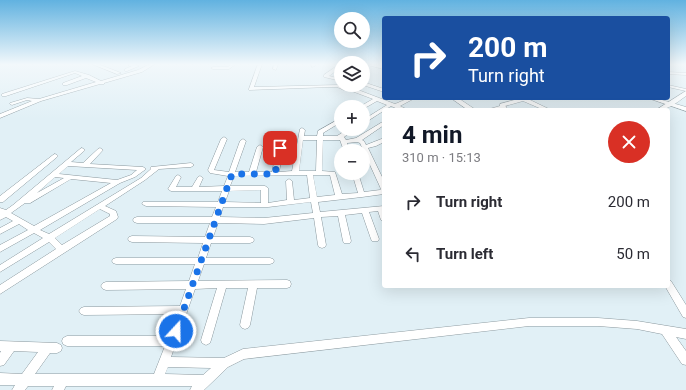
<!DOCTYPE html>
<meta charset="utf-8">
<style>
body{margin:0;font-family:Roboto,sans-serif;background:#f7f7f7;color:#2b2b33;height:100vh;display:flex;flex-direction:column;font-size:15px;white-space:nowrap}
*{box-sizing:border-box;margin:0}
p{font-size:13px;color:#7c7c81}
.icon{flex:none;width:22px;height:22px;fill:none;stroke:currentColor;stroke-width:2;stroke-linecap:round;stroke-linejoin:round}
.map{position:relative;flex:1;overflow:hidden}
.panel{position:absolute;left:382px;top:108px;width:288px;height:180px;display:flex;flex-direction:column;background:#fff;border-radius:4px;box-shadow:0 4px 16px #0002}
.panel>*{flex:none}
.banner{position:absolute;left:382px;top:16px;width:288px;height:84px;border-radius:4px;box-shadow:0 4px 16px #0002;background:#1a4fa0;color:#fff;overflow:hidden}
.fabs{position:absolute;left:334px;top:12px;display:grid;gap:8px}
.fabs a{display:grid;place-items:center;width:36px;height:36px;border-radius:50%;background:#fff;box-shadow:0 4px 16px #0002;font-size:20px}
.pin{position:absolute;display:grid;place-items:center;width:34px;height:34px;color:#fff;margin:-17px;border-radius:8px;box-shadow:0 2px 6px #0006}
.me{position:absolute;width:44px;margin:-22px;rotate:21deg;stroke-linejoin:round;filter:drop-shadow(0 0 3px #0008)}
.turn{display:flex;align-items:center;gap:14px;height:84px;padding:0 20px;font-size:18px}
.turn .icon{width:52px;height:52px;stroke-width:2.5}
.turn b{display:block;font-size:28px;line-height:34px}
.round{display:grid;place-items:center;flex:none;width:42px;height:42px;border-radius:21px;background:#f7f7f7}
.head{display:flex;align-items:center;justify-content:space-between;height:68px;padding:0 20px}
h1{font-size:24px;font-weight:700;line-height:30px;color:#111827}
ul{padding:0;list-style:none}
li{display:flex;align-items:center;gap:12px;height:52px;padding:0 20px}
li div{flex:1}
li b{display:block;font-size:15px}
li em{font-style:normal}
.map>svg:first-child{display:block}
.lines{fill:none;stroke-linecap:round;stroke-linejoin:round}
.street-casing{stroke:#8a989e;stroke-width:1}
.secondary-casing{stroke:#8a989e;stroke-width:1}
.street{fill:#fff;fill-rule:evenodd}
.secondary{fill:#fff;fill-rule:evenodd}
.route{stroke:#1a73e8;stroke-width:7;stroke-dasharray:0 12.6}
</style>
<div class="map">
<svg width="686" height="390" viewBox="0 0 686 390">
<rect width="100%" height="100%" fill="#e1f0f6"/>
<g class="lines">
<g class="street-casing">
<path id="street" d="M92 64H98L121 73 117 74Z
M129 64H135L139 66 127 71H125V69L132 66H129Z
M150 64H155L142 72 104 83V84H100L41 101 0 118V114L32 101 27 100 12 105 10 104V103L27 98 39 99 96 82 86 78 67 85H63V83L82 76 75 73 6 96H2V94L75 71 89 75 101 81 138 70Z
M231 64H236L229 69H213L211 68 213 67H228Z
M258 64H262L254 87 338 85 346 89 344 90 337 87H330L249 90V89Z
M274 64H278L276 70 273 69Z
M311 64H315V66L312 67Z
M340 64 341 67 329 76 341 79V81L324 77V75Z
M668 72 686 73V75L668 74Z
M363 82 384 89V92L363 85Z
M348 85H353L352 87 353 88 395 104 409 98H415L400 106 408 110H400L391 106 363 124V120L387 105 377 101 363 109V107H360L361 106 373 99 349 90 347 87Z
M668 85 686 89V91L668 87Z
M522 98H529L528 99 551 110H544L523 101 505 106 507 107 506 108 497 110H486L500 106V104Z
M648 98H655L686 107V111Z
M341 118V122L323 133V136H337L348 129H355L344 137 346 140 356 138 384 121V125L362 140 364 141 366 145 384 138V142L376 146 368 148 384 181V194L362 197 318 202 320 212 384 206V221L381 220 378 211 369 212 379 239 378 241H372L371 239 362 213 345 215 351 241 350 243H344L343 241 338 216 321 217 326 245 325 247 322 248 319 247 318 245 314 218 264 224 218 223 213 237H250L253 238 254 240 253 242 250 243H211L206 258H270L273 259 274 261 273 263 270 264H204L198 281 287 280 290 281 291 284 290 287 287 288H257L250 325 248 328 245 329 242 328 240 325 248 288H226L211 340 210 343 206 345 202 343 201 340 217 288 195 289 171 357 224 358 243 349 529 318H598L637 321 686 329V339L676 337 686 351V365L682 364 662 334 637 329 598 326H529L244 359 228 367 204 390H190L192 386H66L64 390H52L54 386H28L25 390H12L15 385H0V373L22 374 38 352 14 351 4 365 0 366V353L1 351H0V341L57 343 61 345 62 348 61 351 57 353H50L35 374H154L165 346H67L63 344 62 341 63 338 67 336H168L177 314 84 315 81 314 79 311 81 308 84 307 180 306 186 289 106 290 103 289 101 286 103 283 106 282 189 281 195 264H116L113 263 112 261 113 259 116 258H198L203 243 132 242 129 241 128 239 129 237 132 236 205 237 210 223H137L134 222 133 220 134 218 137 217H212L216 207 146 206 142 204 143 202H218L222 191H171L168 189 176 176 178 175 181 177 176 187H192L198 177 200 176 203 178 199 187 224 186 228 176 210 173 208 170 221 139 224 137 227 139 214 170 229 172 240 141 243 139 246 141 235 172H249L257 147 260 145 263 147 256 172H272L280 135 283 133 286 135 279 172 292 171 300 129 302 128 305 130 304 136H317L318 131ZM303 140H317L316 171H299ZM323 140H340L344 151H350L347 143 357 142 360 143 381 189 380 190 364 192 358 173H352L358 193 342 194 335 172 322 171ZM293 175H307L310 198 294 200 292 181 289 179 286 181 287 200 268 203V188L265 186H230L234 176ZM313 175H330L335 195 317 197ZM261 190V203L225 202 229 191ZM311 202 313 213 264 218 220 217 223 207H268ZM168 367 211 368 203 375 165 374Z
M82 148 85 150 84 151 71 162 83 163 98 149 100 148 103 150 90 164 143 167 146 169 135 177 120 183 40 230 49 234 141 178 151 169 150 168 151 167 191 163 194 165 191 167 159 169 145 180 105 206 116 211 118 217 117 219 0 294V285L56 249 49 242 0 272V265L43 238 34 233 0 252V245L28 230 19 224 0 234V228L13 221 6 217 0 220V208L6 210 13 205 80 149ZM68 166 137 170 131 175 117 180 59 174ZM55 177 64 178 37 193ZM71 179 111 183 34 226 11 213 25 203H30ZM100 209 110 214V216L62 245 55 238Z
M55 154 57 155 58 156 57 157 3 202H0V196L53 155Z
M668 280 671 281 686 305V318L683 317 665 286H668Z"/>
</g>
<g class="secondary-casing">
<path id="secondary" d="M364 64 384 65V69Z
M686 91V96C676 103 668 110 656 110Z
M451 98H458L476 110H468Z"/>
</g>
<use href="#street" class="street"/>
<use href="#secondary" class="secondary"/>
</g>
<linearGradient id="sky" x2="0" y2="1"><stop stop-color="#61b2e0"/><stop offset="0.54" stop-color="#f2f8fb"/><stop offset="1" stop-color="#f2f8fb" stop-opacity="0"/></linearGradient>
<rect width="686" height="119" fill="url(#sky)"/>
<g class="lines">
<path class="route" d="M176 331 232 174H275L280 148"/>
</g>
</svg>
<div class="fabs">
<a><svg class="icon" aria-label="search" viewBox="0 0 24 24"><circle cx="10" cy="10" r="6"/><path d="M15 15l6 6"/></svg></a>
<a><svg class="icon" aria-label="layers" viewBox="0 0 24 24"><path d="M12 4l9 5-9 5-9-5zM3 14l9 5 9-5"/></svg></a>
<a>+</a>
<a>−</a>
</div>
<div class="pin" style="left:280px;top:148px;background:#d93025"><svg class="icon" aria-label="arrive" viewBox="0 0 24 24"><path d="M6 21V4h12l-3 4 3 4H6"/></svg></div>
<svg class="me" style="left:176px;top:331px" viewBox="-20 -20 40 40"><circle r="17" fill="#1a73e8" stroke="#fff" stroke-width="3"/><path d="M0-11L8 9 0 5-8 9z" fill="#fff"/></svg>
<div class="banner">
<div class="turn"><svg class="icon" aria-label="right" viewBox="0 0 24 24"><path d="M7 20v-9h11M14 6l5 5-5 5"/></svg><div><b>200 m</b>Turn right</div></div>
</div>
<section class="panel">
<div class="head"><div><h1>4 min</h1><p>310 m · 15:13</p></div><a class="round" style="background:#d93025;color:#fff"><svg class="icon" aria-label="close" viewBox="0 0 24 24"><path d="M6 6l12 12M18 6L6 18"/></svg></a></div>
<ul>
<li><svg class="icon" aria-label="right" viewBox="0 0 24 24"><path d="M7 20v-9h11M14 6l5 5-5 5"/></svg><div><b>Turn right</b></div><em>200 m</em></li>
<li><svg class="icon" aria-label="left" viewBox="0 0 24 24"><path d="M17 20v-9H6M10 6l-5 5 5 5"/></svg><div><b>Turn left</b></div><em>50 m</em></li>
</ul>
</section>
</div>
